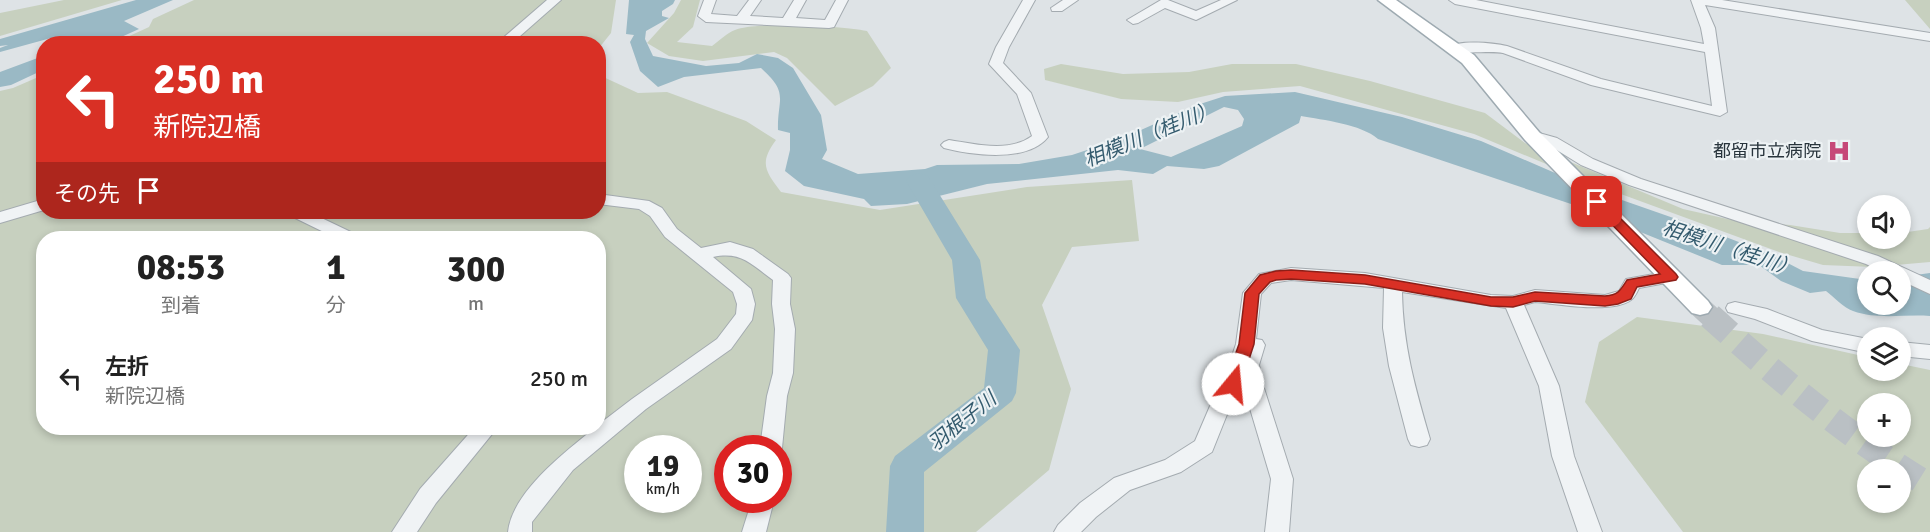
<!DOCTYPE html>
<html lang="ja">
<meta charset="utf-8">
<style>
body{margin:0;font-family:Signika,"Noto Sans JP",sans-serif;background:#f2f2f2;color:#222;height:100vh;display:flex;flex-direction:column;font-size:22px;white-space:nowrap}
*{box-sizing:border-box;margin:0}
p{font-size:20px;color:#767676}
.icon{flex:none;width:33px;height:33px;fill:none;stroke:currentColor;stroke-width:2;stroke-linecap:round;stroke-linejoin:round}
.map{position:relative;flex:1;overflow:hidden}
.drawer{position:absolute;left:36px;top:231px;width:570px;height:204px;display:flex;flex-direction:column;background:#fff;border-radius:24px;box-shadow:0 3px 9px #0003}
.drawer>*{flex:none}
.banner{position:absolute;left:36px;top:36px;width:570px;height:183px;border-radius:24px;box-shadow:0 3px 9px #0003;background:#d93025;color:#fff;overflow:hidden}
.tools{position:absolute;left:1857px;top:195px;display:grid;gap:12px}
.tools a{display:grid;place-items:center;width:54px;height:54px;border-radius:50%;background:#fff;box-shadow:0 3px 9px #0003;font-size:30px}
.speed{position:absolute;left:624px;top:435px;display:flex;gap:12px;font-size:30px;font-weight:700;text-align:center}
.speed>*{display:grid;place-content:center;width:78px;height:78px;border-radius:50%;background:#fff;box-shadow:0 3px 9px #0003;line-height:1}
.speed small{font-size:15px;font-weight:400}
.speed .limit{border:9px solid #d22;background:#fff;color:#111}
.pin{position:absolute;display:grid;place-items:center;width:51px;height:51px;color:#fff;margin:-26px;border-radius:12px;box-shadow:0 3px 9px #0006}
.me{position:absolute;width:66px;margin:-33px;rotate:17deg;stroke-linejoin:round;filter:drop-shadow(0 0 4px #0008)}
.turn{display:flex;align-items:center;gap:21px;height:126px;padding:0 18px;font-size:27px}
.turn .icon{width:78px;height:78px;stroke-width:2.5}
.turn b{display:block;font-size:42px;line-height:51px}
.then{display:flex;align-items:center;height:57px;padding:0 18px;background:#0003;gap:12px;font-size:22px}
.eta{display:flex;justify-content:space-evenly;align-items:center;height:102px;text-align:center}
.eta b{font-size:36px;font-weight:700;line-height:42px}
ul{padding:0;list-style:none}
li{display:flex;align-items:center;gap:18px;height:90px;padding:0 18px}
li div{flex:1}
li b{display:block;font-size:22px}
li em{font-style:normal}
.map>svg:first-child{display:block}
.green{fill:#c7d0bf;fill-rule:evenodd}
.water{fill:#9ab9c5;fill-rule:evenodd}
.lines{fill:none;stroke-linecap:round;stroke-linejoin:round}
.river{fill:#9ab9c5;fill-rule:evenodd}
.major-tunnel-far1{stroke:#bac0c4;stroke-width:22;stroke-dasharray:22 10;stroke-linecap:butt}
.major-tunnel{stroke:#bac0c4;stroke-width:26;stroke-dasharray:26 14;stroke-linecap:butt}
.minor-casing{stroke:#a4abb0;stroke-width:2}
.major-casing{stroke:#9eaab1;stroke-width:3}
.minor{fill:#f0f3f5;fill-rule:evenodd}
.major{fill:#fff;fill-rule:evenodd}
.route{fill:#d93025;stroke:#8d1f18;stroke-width:1.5}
.labels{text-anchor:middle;stroke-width:4.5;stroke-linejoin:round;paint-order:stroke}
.poi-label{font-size:18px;fill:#28343c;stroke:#edf2f4;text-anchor:end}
.water-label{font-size:20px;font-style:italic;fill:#345b6e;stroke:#edf2f4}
</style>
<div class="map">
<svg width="1930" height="532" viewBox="0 0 1930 532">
<rect width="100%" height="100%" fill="#dee3e6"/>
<path class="green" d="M64 0H122L0 36V13Z
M194 0H616L611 33 599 48 598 44H112L149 27 153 19Z
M681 0H700L693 27 677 42 712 46C719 41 727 33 735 30 759 21 840 26 867 31L891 68 873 86 835 106 787 58 774 52 703 61 669 56 647 43 674 13Z
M1905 0H1930V29Z
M1061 64 1123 74 1189 72 1232 64H1296L1370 81 1485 113 1525 143 1683 209 1732 220 1790 225 1840 233H1867L1868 238H1900L1901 233 1928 229 1930 227V262L1873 267 1823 265 1779 252 1599 186 1474 134 1300 86 1223 92 1178 102 1121 99 1045 80 1044 69Z
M43 75 44 212H598L599 75 638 93 667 92 746 121 776 140C759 163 765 171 781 192L880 210 1027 187 1132 180 1139 241 1072 247 1042 305 1071 389 1049 470 976 532H0V91L13 88ZM44 238H598V428H44ZM638 448H688V500H638ZM728 448H778V500H728Z
M1637 317 1763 334 1867 357 1868 370H1900L1901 364 1930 370V532H1683L1585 402 1599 342ZM1868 404H1900V436H1868ZM1868 470H1900V502H1868Z"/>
<path class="water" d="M136 0H173L124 21 139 29 108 43H59L51 38 0 52V48L8 45 0 46V39Z
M629 0H675L673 4 662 11V16L669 18 646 31 645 39 653 56 706 66 739 63 757 54 778 58 793 68 821 115 827 150 822 159 858 174 925 169 937 165 1019 164 1072 155 1123 138 1197 105 1225 96 1295 92 1402 117 1481 141 1599 192 1705 229 1770 254 1803 271 1867 280 1868 304H1900L1901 277 1930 273V316C1904 314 1878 320 1853 311 1844 308 1834 297 1826 291L1810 293 1781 281 1759 265H1722L1571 204 1378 139C1361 124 1323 120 1301 116L1299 123 1219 166 1204 169 1167 166 1153 174 1118 170 987 184 907 204 871 206 864 199 804 186 785 171 790 150V133L778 130C777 98 790 94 761 68L684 77 658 87 640 71 630 42 634 35 626 34ZM1224 107 1238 110 1244 119 1242 126 1171 157 1140 149Z
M43 56V70L11 85 0 87V72Z"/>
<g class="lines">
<path class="river" d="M919 173 928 176 980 260 986 298 1020 350 1016 393 1012 401 924 472V532H886L890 466 895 456 984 388 988 350 956 298 952 260 906 181 910 176Z"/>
<path class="major-tunnel-far1" d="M1700 307 1712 318"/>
<path class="major-tunnel" d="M1710 316C1779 379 1850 438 1930 486"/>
<g class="minor-casing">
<path id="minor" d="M547 0H561L511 44H496Z
M704 0H716L711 14 737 16 749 0H761L750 16 783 18 794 0H806L796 18 825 20 836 0H848L834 27 829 28 706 22 698 16Z
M1023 0H1035L1009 47 1003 63 1031 93 1048 137C1028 163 971 155 944 148L941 145 944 142 949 140C975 144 1009 153 1032 136L1017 94 989 64 996 47Z
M1063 0H1078L1062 11H1052L1051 8Z
M1161 0H1168L1196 11 1221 0H1237L1196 20 1165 8 1138 23 1133 24 1127 20Z
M1449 0H1476L1704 44 1701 28 1691 0H1722L1930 33V41L1705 5 1715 28 1727 112 1720 116 1591 85 1503 53C1489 50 1457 56 1448 48 1458 39 1494 43 1507 46L1601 79 1712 106 1705 52 1455 4Z
M1532 131 1557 138 1593 159 1641 179 1878 256 1930 280V294L1900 280V272H1882L1866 264 1629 185 1581 165 1547 144 1527 139 1524 136 1527 133Z
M598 194 649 201 662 208 677 229 701 248 730 242 753 249 788 274 791 278 790 304 795 329 793 373 787 396 782 448 778 454V448H760L767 396 773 373 775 329 772 304 773 280C751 264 741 251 713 257L751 289 755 304 752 320 731 349 646 409 573 470 532 522V532H508C512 492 566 451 595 428H598V425L632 399 717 339 736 314 737 304 733 292 665 237 650 216 639 209 598 204Z
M44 199V210L0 223V212Z
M289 212H309L355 234 358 238H336L291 216Z
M1291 268 1365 273 1491 295 1513 296 1535 290 1605 295 1619 291 1626 279 1671 271 1677 273 1680 277 1677 281 1639 288C1637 292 1635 297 1631 300 1612 314 1558 304 1535 302L1524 305 1559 386 1574 456 1602 532H1578L1552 456 1539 386 1506 308 1402 292C1403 346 1415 387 1430 439L1427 445 1419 447 1411 445 1408 439 1389 366 1383 328 1384 288 1291 280 1271 283 1261 294 1256 339 1262 340 1265 345 1259 365 1263 385 1293 479 1289 532H1265L1271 479 1243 385 1230 407 1212 452 1181 472 1130 490 1096 517 1081 532H1054L1058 525 1080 503 1114 478 1165 460 1195 441 1210 406 1223 383 1236 344 1243 293 1259 274Z
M1735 302 1767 309 1822 330 1868 339V353L1812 341 1755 319 1728 312 1726 308 1728 304Z
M1900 342 1930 345V359L1900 356Z
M474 428H497L436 503 417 532H392L420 489Z
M752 500H774L766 532H742Z"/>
</g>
<g class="major-casing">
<path id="major" d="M1378 0H1396L1474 55 1539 132 1708 301 1712 307 1708 313 1700 315 1692 313 1525 140 1462 63Z"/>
</g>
<use href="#minor" class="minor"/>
<use href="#major" class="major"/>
</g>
<path class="route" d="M1597 198 1601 199 1676 274 1678 277 1676 280 1637 287 1631 299 1618 304 1605 306 1535 301 1513 307 1491 306 1365 284 1291 279 1276 280 1270 282 1259 294 1254 344 1241 384 1238 388H1227L1225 384 1239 344 1245 293 1260 275 1276 271 1291 270 1365 275 1491 297H1513L1535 292 1605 296C1618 295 1620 291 1627 280L1660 274 1592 204 1590 202 1592 199Z"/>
<defs>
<g id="hospital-bare" transform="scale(1.8)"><path d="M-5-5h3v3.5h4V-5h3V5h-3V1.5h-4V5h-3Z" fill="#c64878" stroke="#edf2f4" stroke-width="2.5" paint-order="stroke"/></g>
</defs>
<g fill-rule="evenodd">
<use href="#hospital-bare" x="1839" y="151"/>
</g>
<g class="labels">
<g class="poi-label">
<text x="1821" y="157">都留市立病院</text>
</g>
<g class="water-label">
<text transform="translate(1150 134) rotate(-22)" y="7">相模川（桂川）</text>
<text transform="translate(1730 248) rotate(18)" y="7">相模川（桂川）</text>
<text transform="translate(962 421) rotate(-39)" y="7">羽根子川</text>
</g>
</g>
</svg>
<div class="tools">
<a><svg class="icon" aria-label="sound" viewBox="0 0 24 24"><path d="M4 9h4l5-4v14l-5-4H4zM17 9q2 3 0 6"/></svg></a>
<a><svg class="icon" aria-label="search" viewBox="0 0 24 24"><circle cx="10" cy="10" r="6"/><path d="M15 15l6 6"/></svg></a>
<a><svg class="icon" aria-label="layers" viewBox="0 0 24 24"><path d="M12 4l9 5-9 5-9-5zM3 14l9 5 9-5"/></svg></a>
<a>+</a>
<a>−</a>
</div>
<div class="speed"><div>19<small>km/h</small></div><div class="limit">30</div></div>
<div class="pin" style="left:1597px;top:202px;background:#d93025"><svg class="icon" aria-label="arrive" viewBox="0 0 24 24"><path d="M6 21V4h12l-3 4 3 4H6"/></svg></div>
<svg class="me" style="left:1233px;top:384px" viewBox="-20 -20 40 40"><circle r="19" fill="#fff"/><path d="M0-13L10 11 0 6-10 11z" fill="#d93025"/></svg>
<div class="banner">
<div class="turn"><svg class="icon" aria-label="left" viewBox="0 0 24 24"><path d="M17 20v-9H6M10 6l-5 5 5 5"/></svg><div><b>250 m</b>新院辺橋</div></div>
<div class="then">その先<svg class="icon" aria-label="arrive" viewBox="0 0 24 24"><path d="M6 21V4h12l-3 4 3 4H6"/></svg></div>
</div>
<section class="drawer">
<div class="eta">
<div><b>08:53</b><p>到着</p></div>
<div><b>1</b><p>分</p></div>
<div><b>300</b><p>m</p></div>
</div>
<ul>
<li><svg class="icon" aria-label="left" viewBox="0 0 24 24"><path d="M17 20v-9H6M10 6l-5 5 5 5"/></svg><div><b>左折</b><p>新院辺橋</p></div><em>250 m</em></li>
</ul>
</section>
</div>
